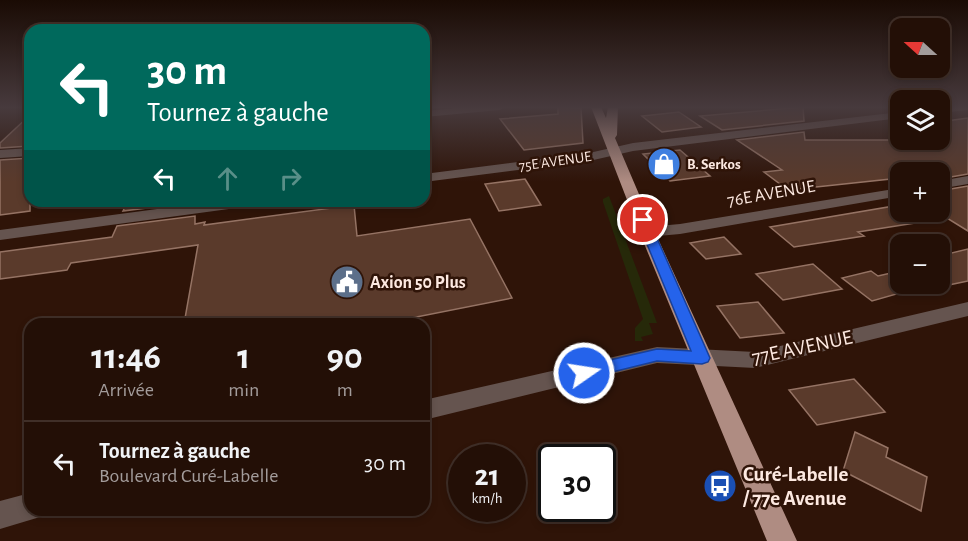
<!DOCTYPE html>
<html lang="fr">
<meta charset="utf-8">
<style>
body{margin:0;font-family:"Alegreya Sans",sans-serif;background:#2b1810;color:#f1f3f6;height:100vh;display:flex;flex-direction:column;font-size:22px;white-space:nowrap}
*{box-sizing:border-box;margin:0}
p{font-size:20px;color:#a39c9b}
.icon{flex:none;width:33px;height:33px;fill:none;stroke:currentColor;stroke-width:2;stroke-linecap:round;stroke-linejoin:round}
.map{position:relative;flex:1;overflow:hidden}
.details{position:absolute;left:24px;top:318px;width:406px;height:198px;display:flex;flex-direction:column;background:#230f06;border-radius:18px;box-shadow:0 3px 9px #0003,0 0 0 2px #402f28}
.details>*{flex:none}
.banner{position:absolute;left:24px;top:24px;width:406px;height:183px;border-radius:18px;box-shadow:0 3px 9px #0003,0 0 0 2px #402f28;background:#00695c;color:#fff;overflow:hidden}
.needle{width:39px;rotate:291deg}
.controls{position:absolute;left:890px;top:18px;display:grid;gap:12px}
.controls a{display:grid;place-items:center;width:60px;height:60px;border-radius:12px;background:#230f06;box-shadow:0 3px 9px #0003,0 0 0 2px #402f28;font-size:30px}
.speed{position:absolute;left:448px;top:444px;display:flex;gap:12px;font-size:30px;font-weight:700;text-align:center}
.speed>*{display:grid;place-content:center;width:78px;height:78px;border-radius:50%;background:#230f06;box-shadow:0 3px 9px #0003,0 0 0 2px #402f28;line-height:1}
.speed small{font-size:15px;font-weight:400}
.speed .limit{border:3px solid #111;border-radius:9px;background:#fff;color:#111}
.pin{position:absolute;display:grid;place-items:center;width:51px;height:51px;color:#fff;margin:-26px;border:3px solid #fff;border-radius:50%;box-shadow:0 2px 6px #0007}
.me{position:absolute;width:66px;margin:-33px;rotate:77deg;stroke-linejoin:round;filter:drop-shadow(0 0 4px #0008)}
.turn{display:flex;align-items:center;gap:21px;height:126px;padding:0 24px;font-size:27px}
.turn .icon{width:78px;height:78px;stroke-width:2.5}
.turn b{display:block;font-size:42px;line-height:51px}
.lanes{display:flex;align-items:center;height:57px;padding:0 24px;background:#0003;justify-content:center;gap:30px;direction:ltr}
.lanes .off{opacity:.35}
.eta{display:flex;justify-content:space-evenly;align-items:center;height:102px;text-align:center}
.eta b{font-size:36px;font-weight:700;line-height:42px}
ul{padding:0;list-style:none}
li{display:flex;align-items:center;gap:18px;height:84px;padding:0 24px;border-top:2px solid #402f28}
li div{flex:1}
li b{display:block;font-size:22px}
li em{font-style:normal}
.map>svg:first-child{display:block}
.green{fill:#262909}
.building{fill:#5a3a2b;stroke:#957364;stroke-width:1.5}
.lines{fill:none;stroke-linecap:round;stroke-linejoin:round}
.minor{fill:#65544f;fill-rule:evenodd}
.major{fill:#af8c82;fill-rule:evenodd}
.route{fill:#2563eb;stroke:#184099;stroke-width:1.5}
.labels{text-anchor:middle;stroke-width:5;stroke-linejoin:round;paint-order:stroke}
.far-street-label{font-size:15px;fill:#fde9e1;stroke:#2f1408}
.far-poi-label{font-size:15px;font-weight:bold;fill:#fde9e1;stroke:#2f1408;text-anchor:start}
.street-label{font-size:18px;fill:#fde9e1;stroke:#2f1408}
.poi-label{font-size:18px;font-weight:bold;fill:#fde9e1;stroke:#2f1408;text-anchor:start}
.near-street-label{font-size:21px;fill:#fde9e1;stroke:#2f1408}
.near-poi-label{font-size:21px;font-weight:bold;fill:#fde9e1;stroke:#2f1408;text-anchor:start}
</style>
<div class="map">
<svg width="968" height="541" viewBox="0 0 968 541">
<rect width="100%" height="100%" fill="#2f1408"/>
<path class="green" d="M609 196 657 323H649L653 334 641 337 643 341H635V328L643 319 603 202V199Z"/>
<path class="building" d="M558 107 581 108 583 143 524 150 500 119 558 114Z
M803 107 804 121 722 130 700 116Z
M679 112 701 127 662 132 642 116Z
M30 115V146L0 148V143Z
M968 118V174L939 179V172H900V178L788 190 764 172 782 170 737 140 804 132 805 140H929L939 144V122Z
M680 150 710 176 670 181 643 154Z
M30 158V211L0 215V160Z
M525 179 541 205 499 211 485 184Z
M968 186V231L947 218 858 232 864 236 794 247 770 227 900 205V212H939V191Z
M128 201H194V202L123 211Z
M354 205 357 236 470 219 512 298 381 324H184L198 245 71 263 67 270 0 279V252L112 237 117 226 195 216V224L205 222 204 225Z
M724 237 741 254 706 259 690 243Z
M968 249V281L939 287V256Z
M813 264 842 289 783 300 756 274Z
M871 271 878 276 900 271V293L872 301 842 278Z
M758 302 784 333 740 338 717 306Z
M854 379 885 412 817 425 789 390Z
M855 432 888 448 886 457 927 477 921 511 843 471Z"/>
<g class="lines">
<path class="minor" d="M468 107H505L500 110 424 117V111Z
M939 107H968V110L939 113Z
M900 112V118L633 151 589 161 424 182V174L589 153 633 143Z
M30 148V156L0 158V150Z
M968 176V184L939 189V181Z
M900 188V196L680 234 647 237 639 232 647 227 680 224Z
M217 201H259L251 206 0 240V230Z
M968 302V316L755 368 657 363 424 420V400L657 347 755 352Z
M30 493V510H43L40 517 0 529V501Z"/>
<path class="major" d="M591 107H601L606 118 608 107H618L617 135 615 138 659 241 797 541H767L643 241Z"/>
</g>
<linearGradient id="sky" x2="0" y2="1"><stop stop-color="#1a0b04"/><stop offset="0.59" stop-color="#473a3d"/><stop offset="1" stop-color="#473a3d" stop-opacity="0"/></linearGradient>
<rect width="968" height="182" fill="url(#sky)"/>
<path class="route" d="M643 216 649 220 710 358 708 362 702 364 657 361 584 379 578 377 576 373 578 368 584 366 657 349 691 351 637 220Z"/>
<defs>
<g id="shop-disc" transform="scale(1.725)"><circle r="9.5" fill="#3f7fe0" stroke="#2f1408"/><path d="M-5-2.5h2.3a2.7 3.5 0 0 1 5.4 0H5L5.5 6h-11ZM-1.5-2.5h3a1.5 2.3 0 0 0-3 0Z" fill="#fff"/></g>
<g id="civic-disc" transform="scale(1.725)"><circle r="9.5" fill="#5c6f8a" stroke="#2f1408"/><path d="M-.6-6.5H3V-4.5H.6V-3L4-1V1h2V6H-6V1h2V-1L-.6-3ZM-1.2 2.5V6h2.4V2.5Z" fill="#fff"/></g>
<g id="bus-disc" transform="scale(1.725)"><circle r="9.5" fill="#1a4fb4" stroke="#2f1408"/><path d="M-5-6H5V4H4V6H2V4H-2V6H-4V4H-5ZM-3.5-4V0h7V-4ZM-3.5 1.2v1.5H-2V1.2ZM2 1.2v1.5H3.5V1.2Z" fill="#fff"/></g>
</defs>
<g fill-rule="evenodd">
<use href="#shop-disc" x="664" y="164"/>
<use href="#civic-disc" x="347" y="282"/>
<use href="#bus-disc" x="720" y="486"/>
</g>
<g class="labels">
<g class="far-street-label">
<text transform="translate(555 161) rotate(-8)" y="5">75E AVENUE</text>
</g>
<g class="far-poi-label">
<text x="687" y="169">B. Serkos</text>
</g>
<g class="street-label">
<text transform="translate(771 193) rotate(-10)" y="6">76E AVENUE</text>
</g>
<g class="poi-label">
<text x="370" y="288">Axion 50 Plus</text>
</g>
<g class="near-street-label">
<text transform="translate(802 347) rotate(-12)" y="7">77E AVENUE</text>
</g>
<g class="near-poi-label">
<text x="743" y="481">Curé-Labelle<tspan x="743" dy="24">/ 77e Avenue</tspan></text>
</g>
</g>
</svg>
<div class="controls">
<a><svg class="needle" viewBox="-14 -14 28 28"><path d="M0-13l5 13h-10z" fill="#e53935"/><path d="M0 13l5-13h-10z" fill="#a39c9b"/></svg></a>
<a><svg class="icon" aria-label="layers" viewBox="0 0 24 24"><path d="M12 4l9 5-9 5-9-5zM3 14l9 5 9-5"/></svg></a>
<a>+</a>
<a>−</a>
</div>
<div class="speed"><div>21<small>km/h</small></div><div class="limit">30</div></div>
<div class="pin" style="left:643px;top:220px;background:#d93025"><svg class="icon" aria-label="arrive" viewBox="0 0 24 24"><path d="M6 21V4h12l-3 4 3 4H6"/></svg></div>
<svg class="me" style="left:584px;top:373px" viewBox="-20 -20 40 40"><circle r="17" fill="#2563eb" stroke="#fff" stroke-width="3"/><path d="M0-11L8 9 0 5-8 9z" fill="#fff"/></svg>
<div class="banner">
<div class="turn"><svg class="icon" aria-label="left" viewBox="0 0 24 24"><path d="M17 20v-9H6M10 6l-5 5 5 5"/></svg><div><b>30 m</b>Tournez à gauche</div></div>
<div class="lanes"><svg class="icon" aria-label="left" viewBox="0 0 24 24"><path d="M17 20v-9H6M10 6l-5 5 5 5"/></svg><svg class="icon off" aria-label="ahead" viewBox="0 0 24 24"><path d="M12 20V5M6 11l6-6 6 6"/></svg><svg class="icon off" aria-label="right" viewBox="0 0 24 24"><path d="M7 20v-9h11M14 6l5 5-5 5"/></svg></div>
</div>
<section class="details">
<div class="eta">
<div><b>11:46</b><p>Arrivée</p></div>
<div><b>1</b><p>min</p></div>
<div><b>90</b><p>m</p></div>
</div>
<ul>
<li><svg class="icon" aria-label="left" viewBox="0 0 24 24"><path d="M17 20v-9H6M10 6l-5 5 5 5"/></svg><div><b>Tournez à gauche</b><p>Boulevard Curé-Labelle</p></div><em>30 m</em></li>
</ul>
</section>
</div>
